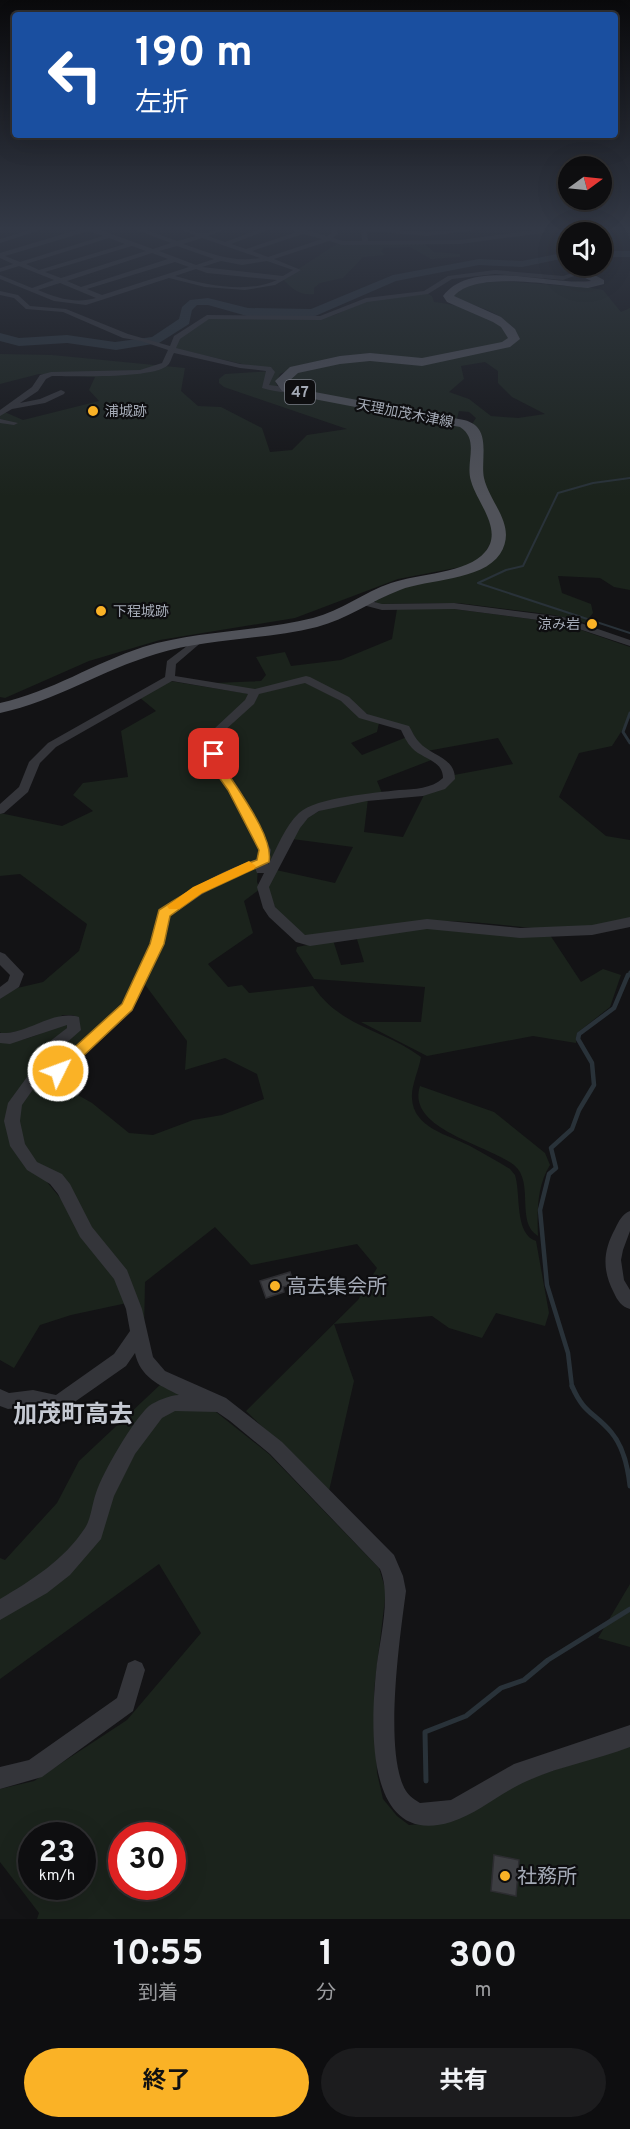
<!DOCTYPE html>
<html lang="ja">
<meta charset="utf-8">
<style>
body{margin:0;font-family:Overpass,"Noto Sans JP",sans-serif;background:#1c1c1e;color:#f1f3f6;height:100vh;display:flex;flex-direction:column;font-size:22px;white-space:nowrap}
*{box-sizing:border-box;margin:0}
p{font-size:20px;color:#9b9c9f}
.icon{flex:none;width:33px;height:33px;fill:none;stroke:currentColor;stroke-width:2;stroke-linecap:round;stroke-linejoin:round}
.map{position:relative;height:1919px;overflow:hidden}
.panel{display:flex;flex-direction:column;background:#0e0e10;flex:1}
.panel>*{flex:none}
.guide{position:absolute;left:12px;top:12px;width:606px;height:126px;border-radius:6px;box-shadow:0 6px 24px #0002,0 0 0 2px #2e2e30;background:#1a4fa0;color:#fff;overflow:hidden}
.needle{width:39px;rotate:75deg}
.tools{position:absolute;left:558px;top:156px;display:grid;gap:12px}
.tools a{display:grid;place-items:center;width:54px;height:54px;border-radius:50%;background:#0e0e10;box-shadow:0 6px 24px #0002,0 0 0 2px #2e2e30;font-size:30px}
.speed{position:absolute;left:18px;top:1822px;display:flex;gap:12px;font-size:30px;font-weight:700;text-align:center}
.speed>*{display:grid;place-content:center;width:78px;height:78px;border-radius:50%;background:#0e0e10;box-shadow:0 6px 24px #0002,0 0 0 2px #2e2e30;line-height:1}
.speed small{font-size:15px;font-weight:400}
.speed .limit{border:9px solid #d22;background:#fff;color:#111}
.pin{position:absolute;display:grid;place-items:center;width:51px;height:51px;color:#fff;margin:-26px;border-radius:12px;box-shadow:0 3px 9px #0006}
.me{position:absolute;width:66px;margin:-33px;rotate:48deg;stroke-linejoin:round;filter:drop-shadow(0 0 4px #0008)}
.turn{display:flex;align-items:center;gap:21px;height:126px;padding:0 24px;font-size:27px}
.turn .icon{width:78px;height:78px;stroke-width:2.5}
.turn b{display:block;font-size:42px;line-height:51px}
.eta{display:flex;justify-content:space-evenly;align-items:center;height:102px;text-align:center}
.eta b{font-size:36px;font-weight:700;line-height:42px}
.button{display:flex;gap:12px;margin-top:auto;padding:12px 24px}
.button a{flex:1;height:69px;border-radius:36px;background:#fab226;color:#111;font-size:24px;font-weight:700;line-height:69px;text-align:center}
.button a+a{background:#1c1c1e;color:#f1f3f6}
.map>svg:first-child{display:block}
.green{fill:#1b231c;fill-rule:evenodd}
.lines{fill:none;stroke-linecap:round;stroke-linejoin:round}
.stream-far3{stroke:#293239;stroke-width:2}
.stream-far2{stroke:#293239;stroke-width:3}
.stream-far1{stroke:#293239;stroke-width:4.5}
.stream{stroke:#293239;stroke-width:5}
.river{fill:#293239;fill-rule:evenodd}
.building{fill:#3d3e42;stroke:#2d2d31;stroke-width:1.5}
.street{fill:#34353a;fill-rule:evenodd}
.primary{fill:#505259;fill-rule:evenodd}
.route{fill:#fab226;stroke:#a27419;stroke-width:1.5}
.slow{fill:#f59e0b}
.poi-dot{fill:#fab226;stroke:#0e0e10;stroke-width:2}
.labels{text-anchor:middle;stroke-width:4.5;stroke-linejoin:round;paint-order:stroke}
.far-poi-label{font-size:14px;fill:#a4aab6;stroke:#0e0e10;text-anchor:start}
.far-street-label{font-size:14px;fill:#a4aab6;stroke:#0e0e10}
.shield{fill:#0e0e10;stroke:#777b84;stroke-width:1.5}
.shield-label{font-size:15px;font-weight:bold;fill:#a4aab6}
.near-poi-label{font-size:20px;fill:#a4aab6;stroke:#0e0e10;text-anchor:start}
.near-quarter-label{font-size:24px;font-weight:bold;fill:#c5c9d2;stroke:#0e0e10}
</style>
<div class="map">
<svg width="630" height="1919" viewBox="0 0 630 1919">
<rect width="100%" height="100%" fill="#131315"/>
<path class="green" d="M338 243 425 244 434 252 460 254V257L431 259 410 247 384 248 381 251 386 255 363 257 343 278 320 283 314 288V294C300 296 292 289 283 279Z
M503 281 592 288 603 290 621 312 630 308V590L614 587 600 578 558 576 562 593 591 604 593 613 585 623 554 615 458 603 377 604 375 601 407 586 465 572 501 551 481 483 472 424 476 418 469 412 459 411 456 422 297 390 286 384 293 373 361 359 408 364 512 345C510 338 509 326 504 321 491 307 468 306 452 295L467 284ZM485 362 498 371V383L512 397 545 414 518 418 491 416 469 399 449 392 464 379 461 366Z
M426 293 432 296 434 302C456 305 501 312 509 338L504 343 433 359 389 357 291 369 280 374 276 383 278 387 467 428 490 507 493 538 483 557 466 566 398 579 295 618 160 640 89 661 5 698 0 697V410L23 420 99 401 89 390 95 377 39 374 0 384V354L52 355 185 368 181 391 198 406 221 407 262 428 270 452 292 450 307 435 347 429 224 387 219 383V379L225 374 272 371 173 348 180 338 204 319H318L335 315 362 302Z
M397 609H454L561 623 630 647V718L612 746 579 753 559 797 606 836 630 840V919C566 942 500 919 435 921 391 923 347 932 303 937L277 913 267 887 276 870 335 883 353 847 292 839C308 806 335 806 368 799L364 832 403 837 424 795 452 781 454 775 513 764 498 738 427 751 419 745 410 729 372 717 307 677 255 690 215 683 261 681 266 675 256 657 285 652 291 666 341 660 392 639Z
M305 680 379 723 377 732 351 743 362 755 407 737 434 759 377 781 382 793 313 806 264 877 268 855 220 766C213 731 237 715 258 692L274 690Z
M170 681 250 694 247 701 213 735 231 791 262 850 260 858 160 912 155 936 123 1005 55 1067H43L53 1052 80 1028 79 1019 73 1015H63L38 1028 2 1034 0 1032V999L13 989 43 982 79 951 87 924 20 874 0 876V813L62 826 93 811 73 795 83 783 128 777 121 731 156 711 139 697Z
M254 867 258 868 257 882 260 889 244 901 253 933 208 964 228 987 242 985 249 993 313 986C341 1028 384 1029 421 1057 419 1070 411 1086 412 1098 413 1128 449 1135 470 1146 483 1153 497 1161 510 1169L515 1175C521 1193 514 1234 536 1241L549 1313 545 1326 496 1313 482 1338 449 1328 432 1316 334 1324 354 1381 329 1491 246 1411 358 1300 377 1268 357 1244 251 1265 215 1227 145 1282 144 1331C140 1316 138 1295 130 1282 105 1239 23 1172 17 1125 14 1105 29 1086 46 1077L92 1103 129 1133 153 1135 193 1120 222 1115 264 1099 257 1074 225 1058 185 1070 187 1041 143 982 165 918 200 892Z
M418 927 550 935 581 982 603 969 621 975 610 1007 577 1033 576 1043 533 1036 427 1056 361 1022H421L425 987 314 979 296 951 297 947 333 940 341 965 364 962 356 936Z
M66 1021 71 1024 46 1049 8 1128C50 1179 103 1241 127 1303L71 1315 40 1325 14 1368 0 1360V1041C24 1044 44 1032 66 1021Z
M420 1086 494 1112 545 1153 550 1165C537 1186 537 1211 538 1236 515 1222 535 1182 514 1165 487 1144 406 1129 420 1086Z
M161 1384 188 1394 163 1401 88 1529 59 1563 0 1603V1558L5 1560 57 1503 79 1461Z
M194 1408 216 1412 269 1454 379 1568 386 1591 374 1690 377 1773 383 1799 397 1816 409 1825 446 1822 522 1781 630 1745V1919H37L39 1913 0 1862V1789L34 1781 127 1720 201 1633 159 1564 0 1679V1618L44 1591 111 1495 135 1451 153 1426 168 1411ZM32 1836H82V1887H32ZM122 1836H172V1887H122Z
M630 1584V1647L598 1638Z"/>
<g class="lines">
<path class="stream-far3" d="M630 478 593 483 558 493 523 566 506 570 478 583 630 633"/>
<path class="stream-far2" d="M630 713 623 732 630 743
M628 977 630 972"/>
<path class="stream-far1" d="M572 1387 568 1353 547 1285 540 1210 549 1174 556 1168 551 1148 572 1129 579 1110 594 1085 592 1063 578 1039 579 1034 614 1008 628 975"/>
<path class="stream" d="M572 1386C584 1414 594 1412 611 1432 624 1447 628 1468 630 1486
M426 1781 425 1732 466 1716 501 1688 524 1680 548 1660 630 1609"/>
<path class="river" d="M602 251H630V257H602Z
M557 254 562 257 561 259 522 267 479 265 396 281 313 317 247 316 208 305H197L192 310 189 324 159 343 116 350 67 343 19 346 0 341V333L19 338 67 335 115 342 152 337 179 319 182 307 190 300 208 298 248 308 311 309 393 275 479 259 522 261Z"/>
</g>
<path class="building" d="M290 1272 294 1284 283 1287 284 1292 266 1298 260 1281Z
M494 1855 519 1860 516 1896 491 1891Z"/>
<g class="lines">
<path class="street" d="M36 228H47L0 243V239Z
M83 228H95L153 249 171 243 131 228H141L177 241 196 236 178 228C187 228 196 234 203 233 212 233 220 228 229 228L208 236 225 242 263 228H273L231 244 246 249 297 232 288 228H299L327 236 332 233 330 228H336L338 234 333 238 343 241H362L361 228 427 232 495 228 427 236 367 231 368 241 460 240 550 228 543 233 460 244 343 245 329 241 274 259 301 270 275 285 245 290 205 287 169 278 86 305 54 301 0 279V275L32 288 54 280 19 266 0 272V268L13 264 0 258V253ZM89 231 103 236 20 262 5 256ZM303 234 322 239 268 257 252 251ZM109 238 125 244 39 270 26 264ZM202 238 260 258C232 263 210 253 183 244ZM132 246 146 251 61 278 45 272ZM177 246 214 259 196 265 159 251ZM152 253 168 259 81 287 67 281ZM221 261 242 265 267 261 293 270 283 276 202 267ZM175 262 189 267 102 295 87 289ZM196 269 207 273 277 280C247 294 206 285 175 276ZM60 283 96 298C76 304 56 298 38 290Z
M495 270 563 276 582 270 585 272 563 280 495 274 452 279 428 294 367 302 321 320 209 319 180 339 176 348 240 364 271 367 275 372 269 385 293 388V392C282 393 273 391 262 388L266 371 240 368 174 353C172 356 171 362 168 365 154 379 74 376 52 376L46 379 38 391 20 403 40 399 61 390 65 392 64 394 45 403 12 409 0 416V410L32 387 40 375 51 372 140 370 162 363 168 350 141 341 123 338 63 312 26 309 14 298 0 295V291L18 295 30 306 66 309 128 334 170 346 174 336 207 315 320 316 366 298 424 291 448 276Z
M0 419 18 423 14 425 0 423Z
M363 599 382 604 454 603 563 617 630 640V646L561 623 454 609 382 610 359 604 358 602Z
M199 637 204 640 176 664 175 676 255 689 306 676 310 677 349 697 367 714 409 726C412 731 415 738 419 742 431 756 455 757 455 779L445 789 423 796 367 801 319 811 308 818 300 828 269 887 275 907 305 935 427 919 520 928 592 925 630 917V927L592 935 520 938 427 929 310 946 296 942 269 917 263 908 257 887 264 873H257L255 868 253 869 215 886 170 916 164 944 132 1011 63 1075 41 1078 22 1105 20 1121 25 1144 37 1162 62 1174 70 1184 92 1227 127 1270 142 1309 153 1357 165 1371 226 1398 282 1442 394 1555 403 1576 406 1591C400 1635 383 1754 406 1791 409 1796 415 1800 420 1803L451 1800 514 1764 630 1725V1747C596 1760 560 1766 527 1781 500 1793 479 1813 451 1822 364 1849 371 1723 376 1672 379 1641 392 1597 380 1569L270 1454 230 1421 217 1412 175 1411 162 1418 135 1454 114 1496 101 1539 70 1575 47 1593 0 1620V1599C32 1580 64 1560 85 1528 91 1519 92 1504 96 1493 103 1472 133 1420 149 1406 156 1401 170 1395 179 1395 159 1385 140 1377 135 1353L126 1366 66 1408 52 1412 33 1406 8 1409 0 1406V1389L9 1393 33 1390 56 1395 114 1354 130 1331 126 1309 114 1279 80 1237 58 1194 50 1184 27 1170 10 1146 4 1121 8 1103 27 1077 44 1046 67 1028V1025L10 1044 0 1043V1033C28 1035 52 1009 79 1017L81 1030 54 1054 47 1066H54L122 1004 150 944 159 911C190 889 221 870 257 859L259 850 228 790 211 766 208 754 215 728 245 700 248 694 172 681 56 747 40 763 28 792 4 813 0 814V804L19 787 29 762 48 743 165 677 167 661ZM305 683 341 701 359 718 401 730C404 736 407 743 412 748 422 759 443 760 443 778 431 789 415 789 399 790 376 793 316 797 299 813 285 826 277 848 268 865L271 850 240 790 223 766 220 754 224 731 254 704 259 694Z
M0 952 5 954 24 974 19 987 0 999V987L8 981 10 975 0 965Z
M630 1211V1231L623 1250 621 1260 624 1280 630 1290V1309C622 1307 617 1300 614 1293 602 1270 603 1251 615 1229 619 1221 622 1214 630 1211Z
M135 1660 142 1663 145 1670 133 1711 42 1777 0 1789V1767L29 1760 117 1698 128 1663Z"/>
<path class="primary" d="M580 228H595L587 232H575Z
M568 240 566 253 568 266H577L604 280V284L588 288C555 286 477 270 454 296L501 317 515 329 520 339 510 347 422 366 370 361 340 364 298 373 288 382 290 385 304 390 464 420C493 427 480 458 484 478 490 504 518 526 500 554 482 581 427 579 400 590 371 601 347 619 317 627 264 640 209 638 156 654 102 670 56 701 0 713V703C51 692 94 663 143 647 199 630 257 632 313 618 341 611 364 592 391 583 417 574 468 573 485 552 504 530 477 503 471 481 465 462 480 440 460 427L298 396 282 391 275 381 290 367 340 356 370 353 422 358 502 342 508 338 501 327 493 322 447 302 443 296C473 257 549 286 591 281L566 268 556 253Z"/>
</g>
<linearGradient id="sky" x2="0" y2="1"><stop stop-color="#0a0a0c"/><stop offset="0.46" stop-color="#333946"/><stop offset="1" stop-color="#333946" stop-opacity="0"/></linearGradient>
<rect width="630" height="497" fill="url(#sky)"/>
<path class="route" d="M210 751H218C221 757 222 764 225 769 239 792 274 837 269 862L202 893 170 916 164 944 132 1010 63 1075H53L50 1071 53 1067 122 1004 150 944 159 910C191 889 221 872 257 860L259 850 228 790 211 766Z"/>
<path class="slow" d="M249 861 256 866 254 869 202 893 179 909H169L167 906 193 887Z"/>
<g class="poi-dot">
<circle cx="93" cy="411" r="6"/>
<circle cx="101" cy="611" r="6"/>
<circle cx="592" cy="624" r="6"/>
<circle cx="275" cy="1286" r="6"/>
<circle cx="505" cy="1876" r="6"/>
</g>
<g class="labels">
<g class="far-poi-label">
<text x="105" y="416">浦城跡</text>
<text x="113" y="616">下程城跡</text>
<text x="580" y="629" text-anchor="end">涼み岩</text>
</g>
<g class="far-street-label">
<text transform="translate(405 413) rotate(11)" y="5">天理加茂木津線</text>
</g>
<rect class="shield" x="285" y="380" width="30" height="24" rx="4.5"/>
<g class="shield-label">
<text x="300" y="397">47</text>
</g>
<g class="near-poi-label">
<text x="287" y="1293">高去集会所</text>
<text x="517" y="1883">社務所</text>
</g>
<g class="near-quarter-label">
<text x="73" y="1422">加茂町高去</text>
</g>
</g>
</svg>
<div class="tools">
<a><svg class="needle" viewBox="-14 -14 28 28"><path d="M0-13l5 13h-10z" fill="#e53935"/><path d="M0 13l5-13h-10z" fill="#9b9c9f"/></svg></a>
<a><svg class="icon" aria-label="sound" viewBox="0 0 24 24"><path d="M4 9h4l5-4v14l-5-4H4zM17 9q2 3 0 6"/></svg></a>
</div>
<div class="speed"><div>23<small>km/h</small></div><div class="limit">30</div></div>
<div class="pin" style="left:214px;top:754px;background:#d93025"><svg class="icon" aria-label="arrive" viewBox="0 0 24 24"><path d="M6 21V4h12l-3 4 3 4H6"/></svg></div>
<svg class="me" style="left:58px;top:1071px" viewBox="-20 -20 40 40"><circle r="17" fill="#fab226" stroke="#fff" stroke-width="3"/><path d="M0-11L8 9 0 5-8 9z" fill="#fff"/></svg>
<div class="guide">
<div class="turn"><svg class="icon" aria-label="left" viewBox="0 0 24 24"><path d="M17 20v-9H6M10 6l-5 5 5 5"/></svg><div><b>190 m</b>左折</div></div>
</div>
</div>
<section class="panel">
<div class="eta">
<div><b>10:55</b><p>到着</p></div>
<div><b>1</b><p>分</p></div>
<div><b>300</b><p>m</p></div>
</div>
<div class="button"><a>終了</a><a>共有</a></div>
</section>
